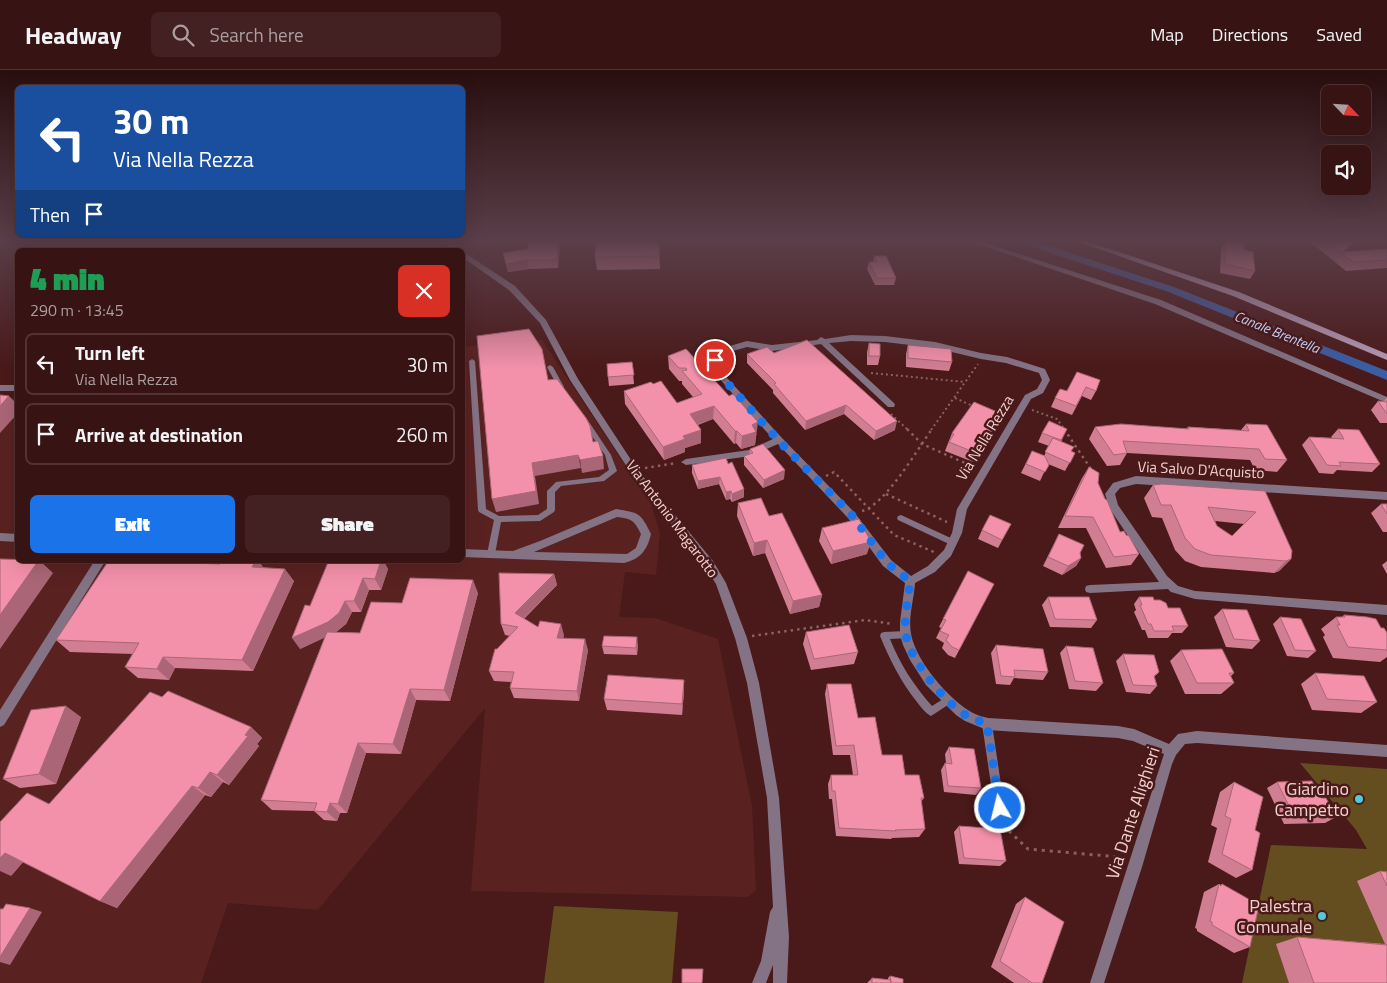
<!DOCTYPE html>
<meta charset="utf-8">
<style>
body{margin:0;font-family:"Titillium Web",sans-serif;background:#432021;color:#f1f3f6;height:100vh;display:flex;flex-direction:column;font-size:19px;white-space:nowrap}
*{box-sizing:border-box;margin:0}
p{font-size:16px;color:#ab9ea0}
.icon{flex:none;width:28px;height:28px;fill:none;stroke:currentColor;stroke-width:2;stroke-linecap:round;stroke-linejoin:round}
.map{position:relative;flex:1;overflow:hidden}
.sheet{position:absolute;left:15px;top:178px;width:450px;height:315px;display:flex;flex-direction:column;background:#381313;border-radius:8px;box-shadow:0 5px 20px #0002,0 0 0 1px #523233}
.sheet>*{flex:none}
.hud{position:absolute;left:15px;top:15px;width:450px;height:152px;border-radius:8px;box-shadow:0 5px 20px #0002,0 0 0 1px #523233;background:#1a4fa0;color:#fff;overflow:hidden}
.needle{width:32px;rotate:115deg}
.buttons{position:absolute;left:1321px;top:15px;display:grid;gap:10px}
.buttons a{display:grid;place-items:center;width:50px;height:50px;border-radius:8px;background:#381313;box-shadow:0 5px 20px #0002,0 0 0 1px #523233;font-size:25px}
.pin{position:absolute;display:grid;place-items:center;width:42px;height:42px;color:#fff;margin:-21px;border:2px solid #fff;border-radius:50%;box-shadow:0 1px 5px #0007}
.me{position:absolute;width:55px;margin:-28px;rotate:352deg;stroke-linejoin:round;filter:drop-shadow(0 0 4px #0008)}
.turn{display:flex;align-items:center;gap:18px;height:105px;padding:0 15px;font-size:22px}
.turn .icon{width:65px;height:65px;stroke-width:2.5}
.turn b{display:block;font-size:35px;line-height:42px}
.then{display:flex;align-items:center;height:48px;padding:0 15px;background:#0003;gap:10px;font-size:19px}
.round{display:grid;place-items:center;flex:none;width:52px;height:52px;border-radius:8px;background:#432021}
.headline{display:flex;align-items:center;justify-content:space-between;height:85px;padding:0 15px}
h1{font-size:30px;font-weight:800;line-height:38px;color:#1e9e55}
.action{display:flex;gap:10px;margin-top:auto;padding:10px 15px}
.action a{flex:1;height:58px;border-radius:8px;background:#1a73e8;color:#fff;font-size:20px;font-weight:800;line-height:58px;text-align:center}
.action a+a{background:#432021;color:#f1f3f6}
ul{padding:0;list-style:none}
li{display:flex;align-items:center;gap:15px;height:62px;margin:0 10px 8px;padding:0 5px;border:2px solid #523233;border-radius:8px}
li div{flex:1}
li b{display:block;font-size:19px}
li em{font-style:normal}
header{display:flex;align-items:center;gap:30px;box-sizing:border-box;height:70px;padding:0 25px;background:#381313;border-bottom:1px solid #523233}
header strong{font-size:24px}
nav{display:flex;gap:28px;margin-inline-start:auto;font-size:18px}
.search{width:350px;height:45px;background:#432021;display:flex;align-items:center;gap:12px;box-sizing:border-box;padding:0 18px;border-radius:8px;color:#ab9ea0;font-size:19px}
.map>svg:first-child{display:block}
.built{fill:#592221}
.green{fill:#644e20}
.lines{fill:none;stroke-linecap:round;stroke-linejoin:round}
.canal{fill:#3b5da4;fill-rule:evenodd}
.path-far2{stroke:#8b605f;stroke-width:2;stroke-dasharray:2 3;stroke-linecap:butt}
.path-far1{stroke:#8b605f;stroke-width:2.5;stroke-dasharray:2.5 4;stroke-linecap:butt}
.path{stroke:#8b605f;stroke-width:3;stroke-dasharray:3 5;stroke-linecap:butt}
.lane{fill:#847385;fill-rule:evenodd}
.street{fill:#847385;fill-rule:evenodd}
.secondary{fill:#b69cb8;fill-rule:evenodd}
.wall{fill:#d17d92;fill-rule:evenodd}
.shaded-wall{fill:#a67}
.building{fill:#f391aa;stroke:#a67;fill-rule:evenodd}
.route{stroke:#1a73e8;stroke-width:9;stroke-dasharray:0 16.2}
.poi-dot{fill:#52cbd7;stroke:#4a1919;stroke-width:2}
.labels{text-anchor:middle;stroke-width:5;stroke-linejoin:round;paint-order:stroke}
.far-water-label{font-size:14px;font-style:italic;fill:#bdd1fa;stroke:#4a1919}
.street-label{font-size:15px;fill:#f2d1ce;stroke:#4a1919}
.near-poi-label{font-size:18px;fill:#f2d1ce;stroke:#4a1919;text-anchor:end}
.near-street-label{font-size:18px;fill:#f2d1ce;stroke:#4a1919}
</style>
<header>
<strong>Headway</strong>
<div class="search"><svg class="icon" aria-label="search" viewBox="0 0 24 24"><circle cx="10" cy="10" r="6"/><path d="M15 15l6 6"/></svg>Search here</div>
<nav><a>Map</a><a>Directions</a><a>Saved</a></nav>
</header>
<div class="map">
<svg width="1387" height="913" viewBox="0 0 1387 913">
<rect width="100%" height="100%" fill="#4a1919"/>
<path class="built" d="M542 270 651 434 660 463 656 505 625 502 619 547 655 548 718 569 752 736 756 820 748 827 471 821 485 638 318 840 228 833 201 913H0V330L17 327 18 490H462L463 277Z"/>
<path class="green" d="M1300 693 1387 699V913H1242L1271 775 1367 779 1356 760Z
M554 836 678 842 672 913H544Z"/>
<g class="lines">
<path class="canal" d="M1019 171H1034L1174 217 1387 301V310L1166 221 1020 173Z"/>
<path class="path-far2" d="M871 303 965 312
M955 328 973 336
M1032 340 1057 349 1065 360
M891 344 908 360
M931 360 978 294"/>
<path class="path-far1" d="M907 359 922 374 974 397
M1064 359 1091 399
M645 398 677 393
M826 406 834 402 894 465 934 482
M886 424 947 452
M862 441C885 435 917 380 932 359
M752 566 865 550 893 554"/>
<path class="path" d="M1009 761 1028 779 1119 787"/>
<path class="lane" d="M472 289 475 291 486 439 499 446 538 445 547 439V421L556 412 599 407 609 400 605 385 583 353 582 351 583 349H587L611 385 617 401 604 411 561 416 555 422V440L554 442 540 451 501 452 495 484 494 486H488L487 484 494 450 479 442 478 440 469 291Z
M550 295 553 297 564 317 563 319H559L547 297Z
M901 445 955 470 956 472 955 474H949L898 450 897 448 898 446Z
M906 561 909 562 910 565 909 568 890 569C900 594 914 616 932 636L948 626 951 627 952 630 951 633 931 646C925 643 921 637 917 632 901 612 890 590 880 566L881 563 884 562Z
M987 650 990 651 992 654 1007 755 1005 758 1002 760 999 758 997 755 982 654 984 651Z"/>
<path class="street" d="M443 171H450L462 180H453Z
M969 171H979L1161 230 1387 327V333L1155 234Z
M462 181 515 216 546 250 578 309 637 399 713 491 726 513 747 568 759 613 779 728 789 867 787 913H773V895L766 913H752L761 891 770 842 773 837 767 728 747 613 735 568 716 514 705 497 631 403 570 310 540 253 509 220 462 187Z
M851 265 885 266 935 272 981 283 1007 287 1045 299 1050 310 1043 323 1031 329 967 439 962 463 951 486 935 502 915 513C914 530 908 547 911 564 916 591 949 630 973 643 977 645 983 647 988 648L1118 656 1134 659 1169 674 1178 664 1197 661 1387 675V687L1197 673 1185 674 1176 685 1172 694 1142 797 1104 913H1090L1164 684 1133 671 1118 668 987 660 965 651 956 645 926 615 910 590 903 575 900 565V552L905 513 883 496 848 448 778 374 751 386 686 395 681 392 686 389 749 380 773 369 709 297 716 280 747 271 772 275 817 270 821 267 825 269ZM851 271 885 272 935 278 981 289 1006 293 1039 303 1042 310 1037 319 1025 325 957 439 952 463 944 480 928 496 911 506 891 490 854 442 782 368 717 297 722 284 747 277 772 281 821 274 888 337H894L895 335 894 333 829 273Z
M0 315H18V321H0Z
M1136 406 1387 422V430L1136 414 1120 418 1115 424 1118 435 1167 506 1178 516 1195 521 1387 535V545L1195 529 1171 522 1168 519 1090 523 1086 522 1085 519 1086 516 1090 515 1159 512 1110 439 1105 424 1113 413Z
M616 439C639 443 640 442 651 464 647 481 640 489 624 493L462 487V479L513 481 540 471ZM617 447C632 449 634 450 641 464L636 478 627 484 534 482Z
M0 463 18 464V472L0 471Z
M95 490H106L4 655 0 657V640Z"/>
<path class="secondary" d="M1076 171H1086L1239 222 1387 284V290L1233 226Z"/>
</g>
<path class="wall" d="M1226 171 1244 180 1255 201 1250 209 1220 203 1221 179Z
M1309 171H1355L1344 182 1387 179V198L1346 201Z
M659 172 660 199 597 200 595 187Z
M560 175 558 198 529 199 508 202 503 183Z
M874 186 896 208 894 215H875L867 199 869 192H873Z
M869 273 880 286 878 295H867V282Z
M908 275 952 292 949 301 906 297V284Z
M686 279 757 365H756L755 375 741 379 736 373 734 374 713 349 698 355 701 360V373L685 378V382L664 390 625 334 624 321 653 314 677 333 693 327 682 314V311H679L669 299 668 286Z
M774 283 895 360 874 370 844 344 805 360 773 323V320L747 293V284Z
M632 292 634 314 609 316 608 307Z
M1077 302 1096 321 1091 330 1082 326 1072 345 1051 337 1055 328 1067 321Z
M1387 327V353H1380L1371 340 1378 331 1383 332Z
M1002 344 998 353 973 392 945 381 952 363Z
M1246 354 1287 390 1277 402 1255 400 1250 390 1127 383 1120 395 1107 396 1089 369 1095 357 1186 359 1188 357 1241 360Z
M1067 359 1061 372 1071 381 1075 383 1065 401 1048 394 1040 411 1021 403 1032 381 1044 386 1049 376 1038 372 1042 363Z
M1338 359 1380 394 1372 402 1337 400 1333 404 1319 403 1302 375 1309 367 1332 368 1331 367Z
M750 379 784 409 763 418 744 395V386L749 384Z
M726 388 744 427 732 432 730 429 726 430 719 414 698 419 692 403V395Z
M1089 397 1098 413 1120 462 1126 465 1139 484 1131 495 1106 498 1086 458H1058L1082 408Z
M1153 415 1265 421 1291 489 1279 501 1274 503 1201 497 1185 491 1175 480 1162 448 1152 447 1144 428ZM1215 451 1244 454 1232 466 1217 456Z
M738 433 769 446 822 525 819 537 790 544 765 483 753 486 737 446Z
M1381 434H1387V462H1383L1371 443Z
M1011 454 998 478 978 469 982 460Z
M822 458 867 484 831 494 819 471Z
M1059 464 1080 483 1081 488 1076 496 1062 505 1043 496Z
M222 490H258L263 498 294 511 253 601 175 598 169 610 138 608 125 597 133 584 70 582 56 570 220 494Z
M329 490H383L388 499 381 520H369L361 542H352L346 554 336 562 360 563 402 533 478 523 450 631 416 630 401 684 366 683 347 743H340L337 751 324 750 314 741 272 740 261 730 325 567 300 579 310 536Z
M1387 491V504L1382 495Z
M554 504 557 515 524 549 538 557 564 565 563 568 588 580 579 631 514 628 510 618 511 612 494 611 489 601 497 579 510 566 505 565 501 554Z
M994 514 955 588 948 585 942 578 944 573 936 568 941 558 939 557 943 549Z
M1048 527 1097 550 1091 558 1050 557 1042 535Z
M1139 527 1154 530 1168 538 1188 556 1182 563H1172L1168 568H1148L1145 560H1142L1134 542 1136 540 1134 534Z
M1222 539 1260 571 1252 579 1226 577 1214 547Z
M1344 545 1381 558 1387 563V587L1380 592 1333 588 1323 567 1325 565 1321 559 1336 547H1342Z
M1280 547 1316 581 1308 588 1287 586 1273 554Z
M806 562 858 582 854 594 811 600 803 574Z
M638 575 637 585 604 584 602 576Z
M996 575 1048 602 1043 610 1014 608 1010 615 996 614 991 583Z
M1066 576 1103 613 1096 621 1069 619 1060 583Z
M1181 580 1234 603 1231 606 1234 613 1221 624H1185L1170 591Z
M1123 584 1159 602 1154 607 1157 616 1150 624 1126 622 1116 591Z
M1315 603 1377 632 1361 643 1312 640 1301 614Z
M684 610V621L682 645 607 640 604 629Z
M827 614 858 648 882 685 905 705 924 728 921 732 925 759 919 767 892 768 891 769 836 766 832 729H829L828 714 831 705H853L850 685H833L825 624Z
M162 627 251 657 262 668 257 674 259 676 229 715 223 712 211 727 205 725 117 838 100 831 23 792 11 806 49 734Z
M81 647 56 714 20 718 3 709Z
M949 677 981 718 976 725 944 722 941 700 945 693H946L945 684Z
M1234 712 1255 760 1252 800 1236 808 1208 792 1217 758 1211 755 1220 722Z
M1277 712 1321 728 1336 747 1325 753 1284 754 1267 718Z
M959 756 1006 791 1000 796 959 794 954 762Z
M1380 801 1387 802V913H1289L1276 874 1297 867 1385 874 1357 811Z
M1219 814 1220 815 1222 814 1250 877 1234 883 1197 861V859L1195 858 1204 822Z
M1025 827 1042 913H1014L991 897 1016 834Z
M890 906 903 913H867L872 908 888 910V908Z"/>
<path class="shaded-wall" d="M558 171H559L560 175 558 198 557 190Z
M1353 171H1355L1343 184 1342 183Z
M527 190 529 199 508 202 506 194Z
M9 326 18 335V343L0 363V336Z
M846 335 844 344 805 360 806 351Z
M714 336 713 349 690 357V344Z
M1002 344 998 353 973 392 976 383Z
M897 351 895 360 874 370 876 361Z
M758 352 755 375 741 379 742 366 752 355Z
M701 360V373L685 378V382L664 390 663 377 683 366Z
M735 361H737L736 373 734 374Z
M578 385 581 398 535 406 539 434 496 442 492 429 532 393Z
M603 386 604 399 582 403 580 390Z
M785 400 784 409 763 418 764 410Z
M720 407 719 414 698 419V411Z
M744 419V427L732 432V424Z
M731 421 730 429 726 430V422Z
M767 470 765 483 753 486 754 473Z
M871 472 867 484 831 494 833 481Z
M1081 488 1076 496 1062 505 1068 496Z
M1291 489 1279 501 1274 503 1286 491Z
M39 490 53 503 0 579V545Z
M256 490H258L266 501 252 497Z
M381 490H383L388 499 381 520 375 509Z
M285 499 294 511 253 601 242 590Z
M554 504 557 515 518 554 515 543Z
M363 508 369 520 361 542 354 531Z
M473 510 478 523 450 631 444 620Z
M822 525 819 537 790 544 793 531Z
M345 531 352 542 346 554 335 563 300 579 292 568Z
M561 554 564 565 560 579 557 568Z
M637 567 638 575 637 585 636 578Z
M585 569 588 580 579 631 577 621Z
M163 587 175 598 169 610 157 599Z
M684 610V621L682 645V634Z
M410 619 416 630 401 684 393 674Z
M66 636 81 647 56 714 39 704Z
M251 657 262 668 257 674 259 676 229 715 217 705Z
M358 673 366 683 347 743 338 734Z
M210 702 223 712 211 727 198 718Z
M192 716 205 725 117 838 100 831Z
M330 733 340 743 337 751 327 742Z
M5 783 24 791 11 806 0 801V788Z
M30 838 42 842 10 895 0 892V887Z"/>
<path class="building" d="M529 171H558L557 190H527L506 194 503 183 528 179Z
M1226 171 1244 174V180L1253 182 1255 201 1225 194Z
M1326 171H1353L1342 182 1387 179V190L1353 192Z
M659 172V186L595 187 596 173Z
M874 186H886L896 208H877L869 192H877Z
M529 259 542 279 548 310 557 309 586 348 590 356 593 372 598 371 603 386 580 390 578 385 532 393 536 421 492 429 477 266Z
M807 270 897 351 876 361 846 335 806 351 774 314 776 313 747 284 767 277 774 283Z
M869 273 880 274V286H869Z
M908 275 951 279 952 292 908 288Z
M686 279 729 326 733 324 758 352 752 355 756 362 742 366 737 361H735L714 336 690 344 701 360 683 366 685 369 663 377 624 321 651 312 653 314 661 311 677 333 702 324 682 301 687 300 686 298H679L668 286Z
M632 292 634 305 608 307 607 294Z
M1077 302 1100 310 1096 321 1086 317 1076 336 1055 328 1060 319 1067 321Z
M0 325 9 326 0 336Z
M1378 331 1387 332V344Z
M974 332 1002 344 976 383 949 372 954 364 952 363Z
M1049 351 1067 359 1061 370 1042 363Z
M1121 354 1189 359 1188 357 1249 361 1246 354 1267 355 1287 390 1265 389 1259 379 1123 371 1127 383 1114 385 1095 357Z
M1338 359 1359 360 1380 394 1339 392 1341 396 1327 395 1309 367 1344 369Z
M1053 368 1074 377 1071 381 1075 383 1070 393 1045 382Z
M763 374 785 400 764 410 744 386 753 383 750 379Z
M1032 381 1045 386 1049 395 1045 402 1026 394Z
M726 388 728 394 732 392 744 419 732 424 731 421 726 422 720 407 698 411 692 395Z
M1089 397 1099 403 1098 413 1105 429 1107 430 1120 462 1124 461 1126 465 1129 466 1139 484 1114 487 1093 447 1065 446Z
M1162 414 1265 421 1292 481 1291 489 1286 491 1211 485 1195 479 1185 468 1171 435H1161L1153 415ZM1208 437 1256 442 1232 466 1217 456Z
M761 428 769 446 782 443 822 525 793 531 767 470 754 473 738 433Z
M1381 434H1387V444Z
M990 445 1011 454 1002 470 982 460Z
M859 449 871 472 833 481 822 458Z
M1059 464 1084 475 1080 483 1081 488 1068 496 1048 487Z
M0 489 39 490 0 545Z
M109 490 220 494 222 490H256L252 497 285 499 242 590 163 587 157 599 125 597 139 573 56 570Z
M329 490H381L375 509 363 508 354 531H345L339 543 328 552 292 568 305 535 310 536Z
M968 501 994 514 959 580 952 577 946 570 949 565 940 561 946 550 943 549Z
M499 503 554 504 515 543 538 557 540 551 561 554 557 568 585 569 577 621 510 618 514 602 489 601 495 579H497L518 557 501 554Z
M410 508 473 510 444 620 410 619 393 674 358 673 338 734 330 733 327 742 314 741 317 733 261 730 327 562 360 563 371 532 402 533Z
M1048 527H1089L1097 550 1055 549Z
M1139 527H1153L1154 530H1160L1166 533 1168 538H1180L1188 556H1172L1174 561H1154L1151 554H1148L1140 535H1142Z
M1222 539 1247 540 1260 571 1234 569Z
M1344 545 1367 547 1376 549 1381 558H1384L1387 563V580L1348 577 1337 555H1340L1336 547H1345Z
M1280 547 1301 549 1316 581 1295 580Z
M849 555 858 582 814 589 806 562Z
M604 566 637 567 636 578 602 576Z
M996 575 1043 579 1048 602 1014 600 1015 607 1001 606Z
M1066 576 1093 578 1103 613 1075 611Z
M1222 579 1234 603H1229L1234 613H1197L1181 580Z
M1123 584 1154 585 1159 602 1154 606 1157 616 1133 615Z
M1315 603 1364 606 1377 632 1327 629Z
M608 605 684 610 682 634 604 629Z
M827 614H851L858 648 875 647 882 685H902L905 705H919L924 728H921L925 759 895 760 896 761 839 758 835 721H832L831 705H858L854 675 836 676Z
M168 621 251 657 245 665 248 666 217 705 210 702 198 718 192 716 100 831 5 783 0 788V752L27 723 49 734 150 622 162 627Z
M66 636 39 704 3 709 31 640Z
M949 677 974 679 981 718 948 716 945 693 952 694Z
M1312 711 1321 728H1326L1336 747 1295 748 1277 712Z
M1234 712 1263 727 1255 760 1260 763 1252 800 1222 784 1231 749 1225 746Z
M959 756 1000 759 1006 791 964 788Z
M1380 801 1387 802V816Z
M1219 814 1221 816 1222 814 1259 835 1250 877 1212 855V852L1210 851Z
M1025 827 1064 852 1042 913H1032L1000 891Z
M6 834 30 838 0 887V839H3Z
M1297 867 1387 875V913H1314Z
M682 899H703L702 913H682Z
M890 906 903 909V913H891Z
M872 908 891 910V913H872Z"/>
<linearGradient id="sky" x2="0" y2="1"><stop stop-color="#290e0e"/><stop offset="0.57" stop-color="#5a3e49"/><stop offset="1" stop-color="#5a3e49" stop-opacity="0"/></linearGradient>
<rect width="1387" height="299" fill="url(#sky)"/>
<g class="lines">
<path class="route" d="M715 290 713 297 778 370 851 444 887 493 910 511C909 528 903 548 906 565 910 590 946 635 969 647 975 650 981 651 987 654L1000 738"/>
</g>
<g class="poi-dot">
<circle cx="1359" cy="729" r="5"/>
<circle cx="1322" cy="846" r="5"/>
</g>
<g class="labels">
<g class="far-water-label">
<text transform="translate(1277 262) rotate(22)" y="5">Canale Brentella</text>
</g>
<g class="street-label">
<text transform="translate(985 368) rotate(-59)" y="5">Via Nella Rezza</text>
<text transform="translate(1201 400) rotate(3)" y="5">Via Salvo D'Acquisto</text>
<text transform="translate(672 449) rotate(53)" y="5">Via Antonio Magarotto</text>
</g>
<g class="near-poi-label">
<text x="1349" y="725">Giardino<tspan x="1349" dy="21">Campetto</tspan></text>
<text x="1312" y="842">Palestra<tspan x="1312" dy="21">Comunale</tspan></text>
</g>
<g class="near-street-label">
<text transform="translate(1133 743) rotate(-72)" y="6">Via Dante Alighieri</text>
</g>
</g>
</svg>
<div class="buttons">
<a><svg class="needle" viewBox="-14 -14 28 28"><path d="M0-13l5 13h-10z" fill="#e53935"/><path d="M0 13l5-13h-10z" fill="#ab9ea0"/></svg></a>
<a><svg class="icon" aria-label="sound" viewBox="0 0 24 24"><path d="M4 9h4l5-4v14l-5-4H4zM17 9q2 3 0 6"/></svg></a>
</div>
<div class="pin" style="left:715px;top:290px;background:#d93025"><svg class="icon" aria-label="arrive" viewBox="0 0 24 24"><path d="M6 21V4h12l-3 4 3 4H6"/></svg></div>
<svg class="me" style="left:1000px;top:738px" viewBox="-20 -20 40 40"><circle r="17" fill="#1a73e8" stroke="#fff" stroke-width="3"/><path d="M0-11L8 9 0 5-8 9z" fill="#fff"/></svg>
<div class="hud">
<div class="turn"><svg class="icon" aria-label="left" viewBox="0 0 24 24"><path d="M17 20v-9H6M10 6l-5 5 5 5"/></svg><div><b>30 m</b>Via Nella Rezza</div></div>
<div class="then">Then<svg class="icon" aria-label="arrive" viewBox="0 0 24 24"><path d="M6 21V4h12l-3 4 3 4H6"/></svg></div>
</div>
<section class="sheet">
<div class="headline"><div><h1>4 min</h1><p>290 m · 13:45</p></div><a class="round" style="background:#d93025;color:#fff"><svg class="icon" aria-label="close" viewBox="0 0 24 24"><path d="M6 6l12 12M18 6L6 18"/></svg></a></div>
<ul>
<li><svg class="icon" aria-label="left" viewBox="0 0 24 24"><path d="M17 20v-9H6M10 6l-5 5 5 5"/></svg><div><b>Turn left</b><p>Via Nella Rezza</p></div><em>30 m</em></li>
<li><svg class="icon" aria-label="arrive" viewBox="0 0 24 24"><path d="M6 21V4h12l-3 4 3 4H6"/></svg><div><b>Arrive at destination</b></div><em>260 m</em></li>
</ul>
<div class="action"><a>Exit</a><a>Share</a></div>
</section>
</div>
